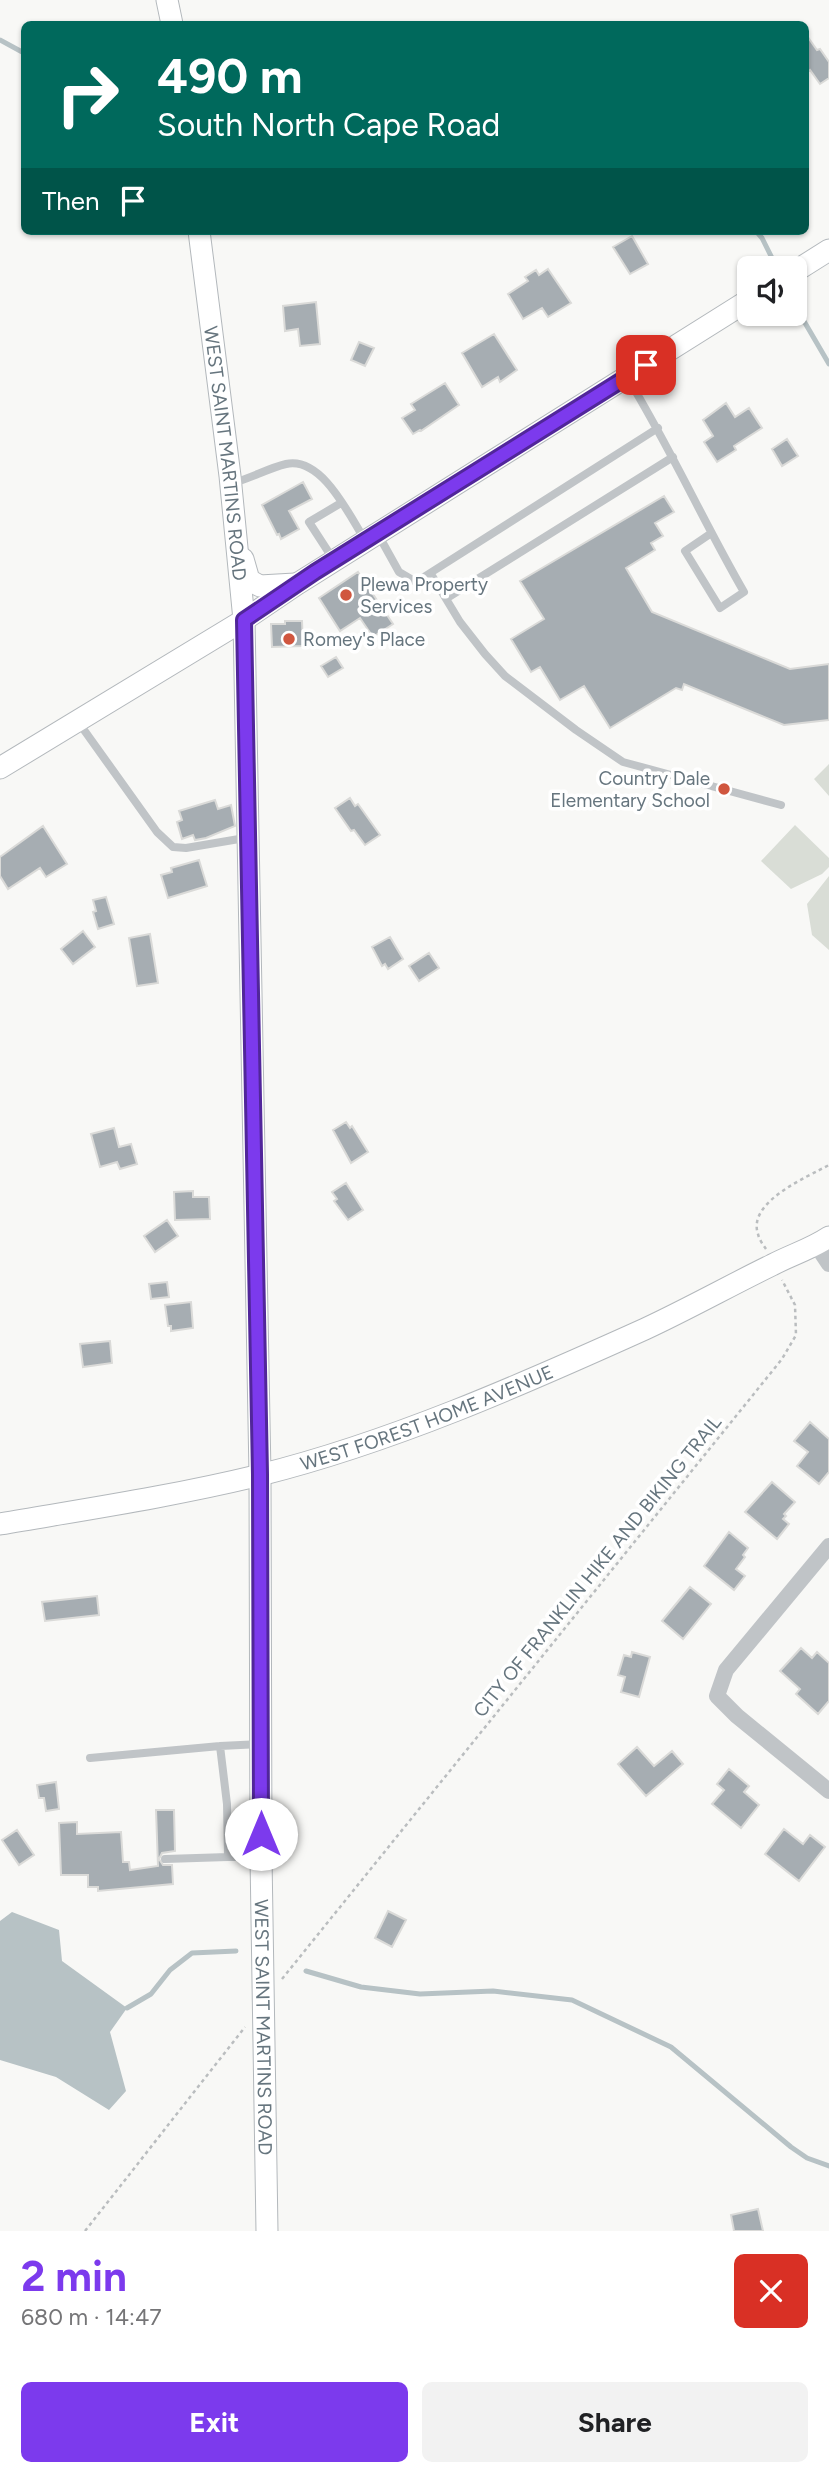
<!DOCTYPE html>
<meta charset="utf-8">
<style>
body{margin:0;font-family:Figtree,sans-serif;background:#f2f2f2;color:#202124;height:100vh;display:flex;flex-direction:column;font-size:26px;white-space:nowrap}
*{box-sizing:border-box;margin:0}
p{font-size:23px;color:#757577}
.icon{flex:none;width:38px;height:38px;fill:none;stroke:currentColor;stroke-width:2;stroke-linecap:round;stroke-linejoin:round}
.map{position:relative;height:2231px;overflow:hidden}
.side{display:flex;flex-direction:column;background:#fff;flex:1}
.side>*{flex:none}
.hud{position:absolute;left:21px;top:21px;width:788px;height:214px;border-radius:10px;box-shadow:0 2px 5px #0004;background:#00695c;color:#fff;overflow:hidden}
.tools{position:absolute;left:737px;top:256px;display:grid;gap:14px}
.tools a{display:grid;place-items:center;width:70px;height:70px;border-radius:10px;background:#fff;box-shadow:0 2px 5px #0004;font-size:35px}
.pin{position:absolute;display:grid;place-items:center;width:60px;height:60px;color:#fff;margin:-30px;border-radius:14px;box-shadow:0 4px 10px #0006}
.me{position:absolute;width:77px;margin:-38px;rotate:0deg;stroke-linejoin:round;filter:drop-shadow(0 0 5px #0008)}
.turn{display:flex;align-items:center;gap:24px;height:147px;padding:0 21px;font-size:32px}
.turn .icon{width:91px;height:91px;stroke-width:2.5}
.turn b{display:block;font-size:49px;line-height:60px}
.then{display:flex;align-items:center;height:66px;padding:0 21px;background:#0003;gap:14px;font-size:26px}
.round{display:grid;place-items:center;flex:none;width:74px;height:74px;border-radius:10px;background:#f2f2f2}
.overview{display:flex;align-items:center;justify-content:space-between;height:119px;padding:0 21px}
h1{font-size:42px;font-weight:700;line-height:52px;color:#7c3aed}
.primary-button{display:flex;gap:14px;margin-top:auto;padding:14px 21px}
.primary-button a{flex:1;height:80px;border-radius:10px;background:#7c3aed;color:#fff;font-size:28px;font-weight:700;line-height:80px;text-align:center}
.primary-button a+a{background:#f2f2f2;color:#202124}
.map>svg:first-child{display:block}
.green{fill:#d9ddd6}
.water{fill:#b7c2c5}
.lines{fill:none;stroke-linecap:round;stroke-linejoin:round}
.stream{stroke:#b7c2c5;stroke-width:5}
.building{fill:#a6adb2;stroke:#dadad8;stroke-width:2}
.secondary-casing{stroke:#b3b8bc;stroke-width:23}
.path{stroke:#babdbf;stroke-width:2.5;stroke-dasharray:3.5 3.5;stroke-linecap:butt}
.lane{stroke:#c0c4c7;stroke-width:8}
.street{stroke:#c0c4c7;stroke-width:16}
.secondary{stroke:#fff;stroke-width:21}
.route-casing{stroke:#51269a;stroke-width:18}
.route{stroke:#7c3aed;stroke-width:12}
.poi-dot{fill:#d0563f;stroke:#fff;stroke-width:2.5}
.labels{text-anchor:middle;stroke-width:7;stroke-linejoin:round;paint-order:stroke}
.street-label{font-size:19px;fill:#66757e;stroke:#fff}
.poi-label{font-size:19px;fill:#66757e;stroke:#fff;text-anchor:start}
</style>
<div class="map">
<svg width="829" height="2231" viewBox="0 0 829 2231">
<rect width="100%" height="100%" fill="#f8f8f6"/>
<path class="green" d="M829 764V796L814 779Z
M795 825 829 858V867L822 874 791 889 761 861Z
M829 876V950L812 935 807 904Z"/>
<path class="water" d="M12 1912 59 1930 62 1961 127 2008 110 2032 126 2091 109 2110 56 2077 0 2060V1921Z"/>
<g class="lines">
<path class="stream" d="M0 40 24 53
M756 231 762 238 777 268
M794 304 829 364
M306 1971 361 1987 420 1994 493 1991 572 2000 671 2047 791 2147 807 2158 829 2166
M127 2008 151 1994 170 1970 192 1953 236 1951"/>
</g>
<path class="building" d="M805 33 817 50 820 49 829 62V78L820 84 810 70 805 74Z
M632 236 648 264 630 274 613 247Z
M548 269 571 303 548 317 542 308 523 319 508 294 528 281 525 277 536 270 539 275Z
M316 302 320 344 300 346 298 329 285 331 283 306Z
M494 334 517 370 500 382 498 377 482 387 462 353Z
M359 342 374 348 365 366 351 360Z
M445 383 459 405 421 431 420 430 413 434 402 418 415 410 411 404Z
M726 403 735 417 749 408 762 428 734 446 736 450 717 462 704 442 713 436 703 420Z
M787 439 798 456 782 466 772 449Z
M303 482 312 499 289 511 299 529 281 539 279 534 277 535 262 505Z
M664 496 674 512 655 523 663 536 651 543 655 550 626 568 652 612 790 669 829 664V720L784 725 684 684 682 690 676 688 610 728 584 686 560 700 540 667 531 672 511 639 544 619 520 581Z
M358 572 393 624 373 637 360 618 340 631 319 598Z
M285 621H302L303 646 272 647 271 624H285Z
M336 657 343 668 328 677 321 666Z
M350 798 355 806 358 804 380 835 365 845 354 830 351 831 335 808Z
M215 800 218 809 231 805 235 826 206 838 195 840 193 835 182 839 177 822 182 820 179 811Z
M43 826 67 864 46 877 40 868 8 889 0 876V857Z
M199 860 207 886 168 898 161 875 172 872 171 868Z
M106 897 114 924 98 929 93 912 96 911 93 900Z
M83 931 95 947 73 964 61 949Z
M150 934 158 983 137 986 129 938Z
M390 937 403 959 388 969 385 964 382 966 372 947Z
M429 953 439 968 419 981 409 966Z
M346 1122 350 1128 352 1126 368 1152 351 1163 333 1130Z
M114 1128 119 1147 131 1144 137 1164 120 1169 117 1162 100 1167 91 1134Z
M346 1183 363 1210 348 1220 334 1201 337 1199 332 1192Z
M193 1191V1197H209L210 1219 175 1220 174 1192Z
M167 1220 178 1236 155 1252 144 1236Z
M167 1282 169 1297 151 1299 149 1284Z
M191 1302 193 1328 171 1331V1326H168L165 1305Z
M110 1341 112 1363 83 1367 80 1344Z
M810 1422 829 1439V1472L819 1484 797 1466 808 1452 794 1441Z
M772 1482 795 1502 784 1514 786 1516 783 1519 789 1524 777 1539 745 1512Z
M729 1532 748 1548 743 1555 745 1557 736 1569 745 1576 734 1590 704 1566Z
M690 1587 711 1604 683 1639 662 1621Z
M97 1596 99 1615 45 1621 42 1602Z
M801 1648 812 1658 817 1652 829 1663V1701L818 1714 796 1694 800 1689 780 1671Z
M632 1652 650 1657 639 1697 621 1692 625 1677 618 1675 624 1655 631 1657Z
M637 1747 654 1766 672 1751 683 1764 646 1796 618 1764Z
M729 1769 749 1786 744 1792 759 1805 741 1828 712 1804 724 1790 717 1784Z
M56 1782 59 1809 46 1811 44 1798H39L37 1785Z
M156 1810H174L175 1851 162 1853 159 1859 163 1865H172L173 1884 98 1891V1887H88V1875H61L59 1823 77 1822V1834L121 1832 123 1862H129L130 1870 158 1866Z
M784 1829 803 1844 810 1835 825 1847 799 1881 765 1854Z
M17 1830 34 1855 19 1865 2 1840Z
M388 1911 406 1920 392 1947 375 1938Z
M758 2209 763 2231H734L731 2215Z"/>
<g class="lines">
<g class="secondary-casing">
<g id="secondary">
<path d="M167 0 172 24"/>
<path id="s1" d="M199 231 230 476 244 620 260 1474 261 1857 267 2231"/>
<path d="M794 272 829 250"/>
<path d="M243 559 249 580 260 586 295 584"/>
<path d="M0 768 244 620 297 584 749 300"/>
<path id="s2" d="M0 1524C87 1509 174 1496 260 1475 392 1442 521 1385 645 1329 688 1309 729 1286 772 1265 791 1255 811 1249 829 1237"/>
</g>
</g>
<path class="path" d="M766 1249C763 1245 759 1239 758 1234 747 1202 807 1177 829 1165
M282 1979 782 1359 796 1335 795 1305 782 1280
M85 2231 245 2027"/>
<path class="lane" d="M627 377C670 447 703 521 744 592L720 608 685 551 710 534
M233 483C251 478 269 468 286 464 322 456 349 515 365 540
M379 536 399 572 416 582 658 428
M333 559 309 522 341 503
M431 574 460 622 485 654 505 676 576 730 623 762 781 805
M447 598 673 457
M79 723 157 832 173 847 186 848 245 838
M90 1758 220 1746
M258 1857H228L227 1804 220 1746 259 1744
M165 1859 228 1857"/>
<path class="street" d="M817 1246 829 1264
M829 1546 726 1670 717 1696 737 1716 829 1791"/>
<use href="#secondary" class="secondary"/>
</g>
<g class="lines">
<g class="route-casing">
<path id="route" d="M261 1834 260 1474 244 620 315 572 646 365"/>
</g>
<use href="#route" class="route"/>
</g>
<g class="poi-dot">
<circle cx="346" cy="595" r="7"/>
<circle cx="289" cy="639" r="7"/>
<circle cx="724" cy="789" r="7"/>
</g>
<g class="labels">
<g class="street-label">
<text dy="7" stroke="none"><textPath href="#s1" startOffset="224">WEST SAINT MARTINS ROAD</textPath></text>
<text dy="7" stroke="none"><textPath href="#s2" startOffset="441">WEST FOREST HOME AVENUE</textPath></text>
<text transform="translate(597 1566) rotate(-51)" y="7">CITY OF FRANKLIN HIKE AND BIKING TRAIL</text>
<text dy="7" stroke="none"><textPath href="#s1" startOffset="1799">WEST SAINT MARTINS ROAD</textPath></text>
</g>
<g class="poi-label">
<text x="360" y="591">Plewa Property<tspan x="360" dy="22">Services</tspan></text>
<text x="303" y="646">Romey's Place</text>
<text x="710" y="785" text-anchor="end">Country Dale<tspan x="710" dy="22">Elementary School</tspan></text>
</g>
</g>
</svg>
<div class="tools">
<a><svg class="icon" aria-label="sound" viewBox="0 0 24 24"><path d="M4 9h4l5-4v14l-5-4H4zM17 9q2 3 0 6"/></svg></a>
</div>
<div class="pin" style="left:646px;top:365px;background:#d93025"><svg class="icon" aria-label="arrive" viewBox="0 0 24 24"><path d="M6 21V4h12l-3 4 3 4H6"/></svg></div>
<svg class="me" style="left:261px;top:1834px" viewBox="-20 -20 40 40"><circle r="19" fill="#fff"/><path d="M0-13L10 11 0 6-10 11z" fill="#7c3aed"/></svg>
<div class="hud">
<div class="turn"><svg class="icon" aria-label="right" viewBox="0 0 24 24"><path d="M7 20v-9h11M14 6l5 5-5 5"/></svg><div><b>490 m</b>South North Cape Road</div></div>
<div class="then">Then<svg class="icon" aria-label="arrive" viewBox="0 0 24 24"><path d="M6 21V4h12l-3 4 3 4H6"/></svg></div>
</div>
</div>
<section class="side">
<div class="overview"><div><h1>2 min</h1><p>680 m · 14:47</p></div><a class="round" style="background:#d93025;color:#fff"><svg class="icon" aria-label="close" viewBox="0 0 24 24"><path d="M6 6l12 12M18 6L6 18"/></svg></a></div>
<div class="primary-button"><a>Exit</a><a>Share</a></div>
</section>
